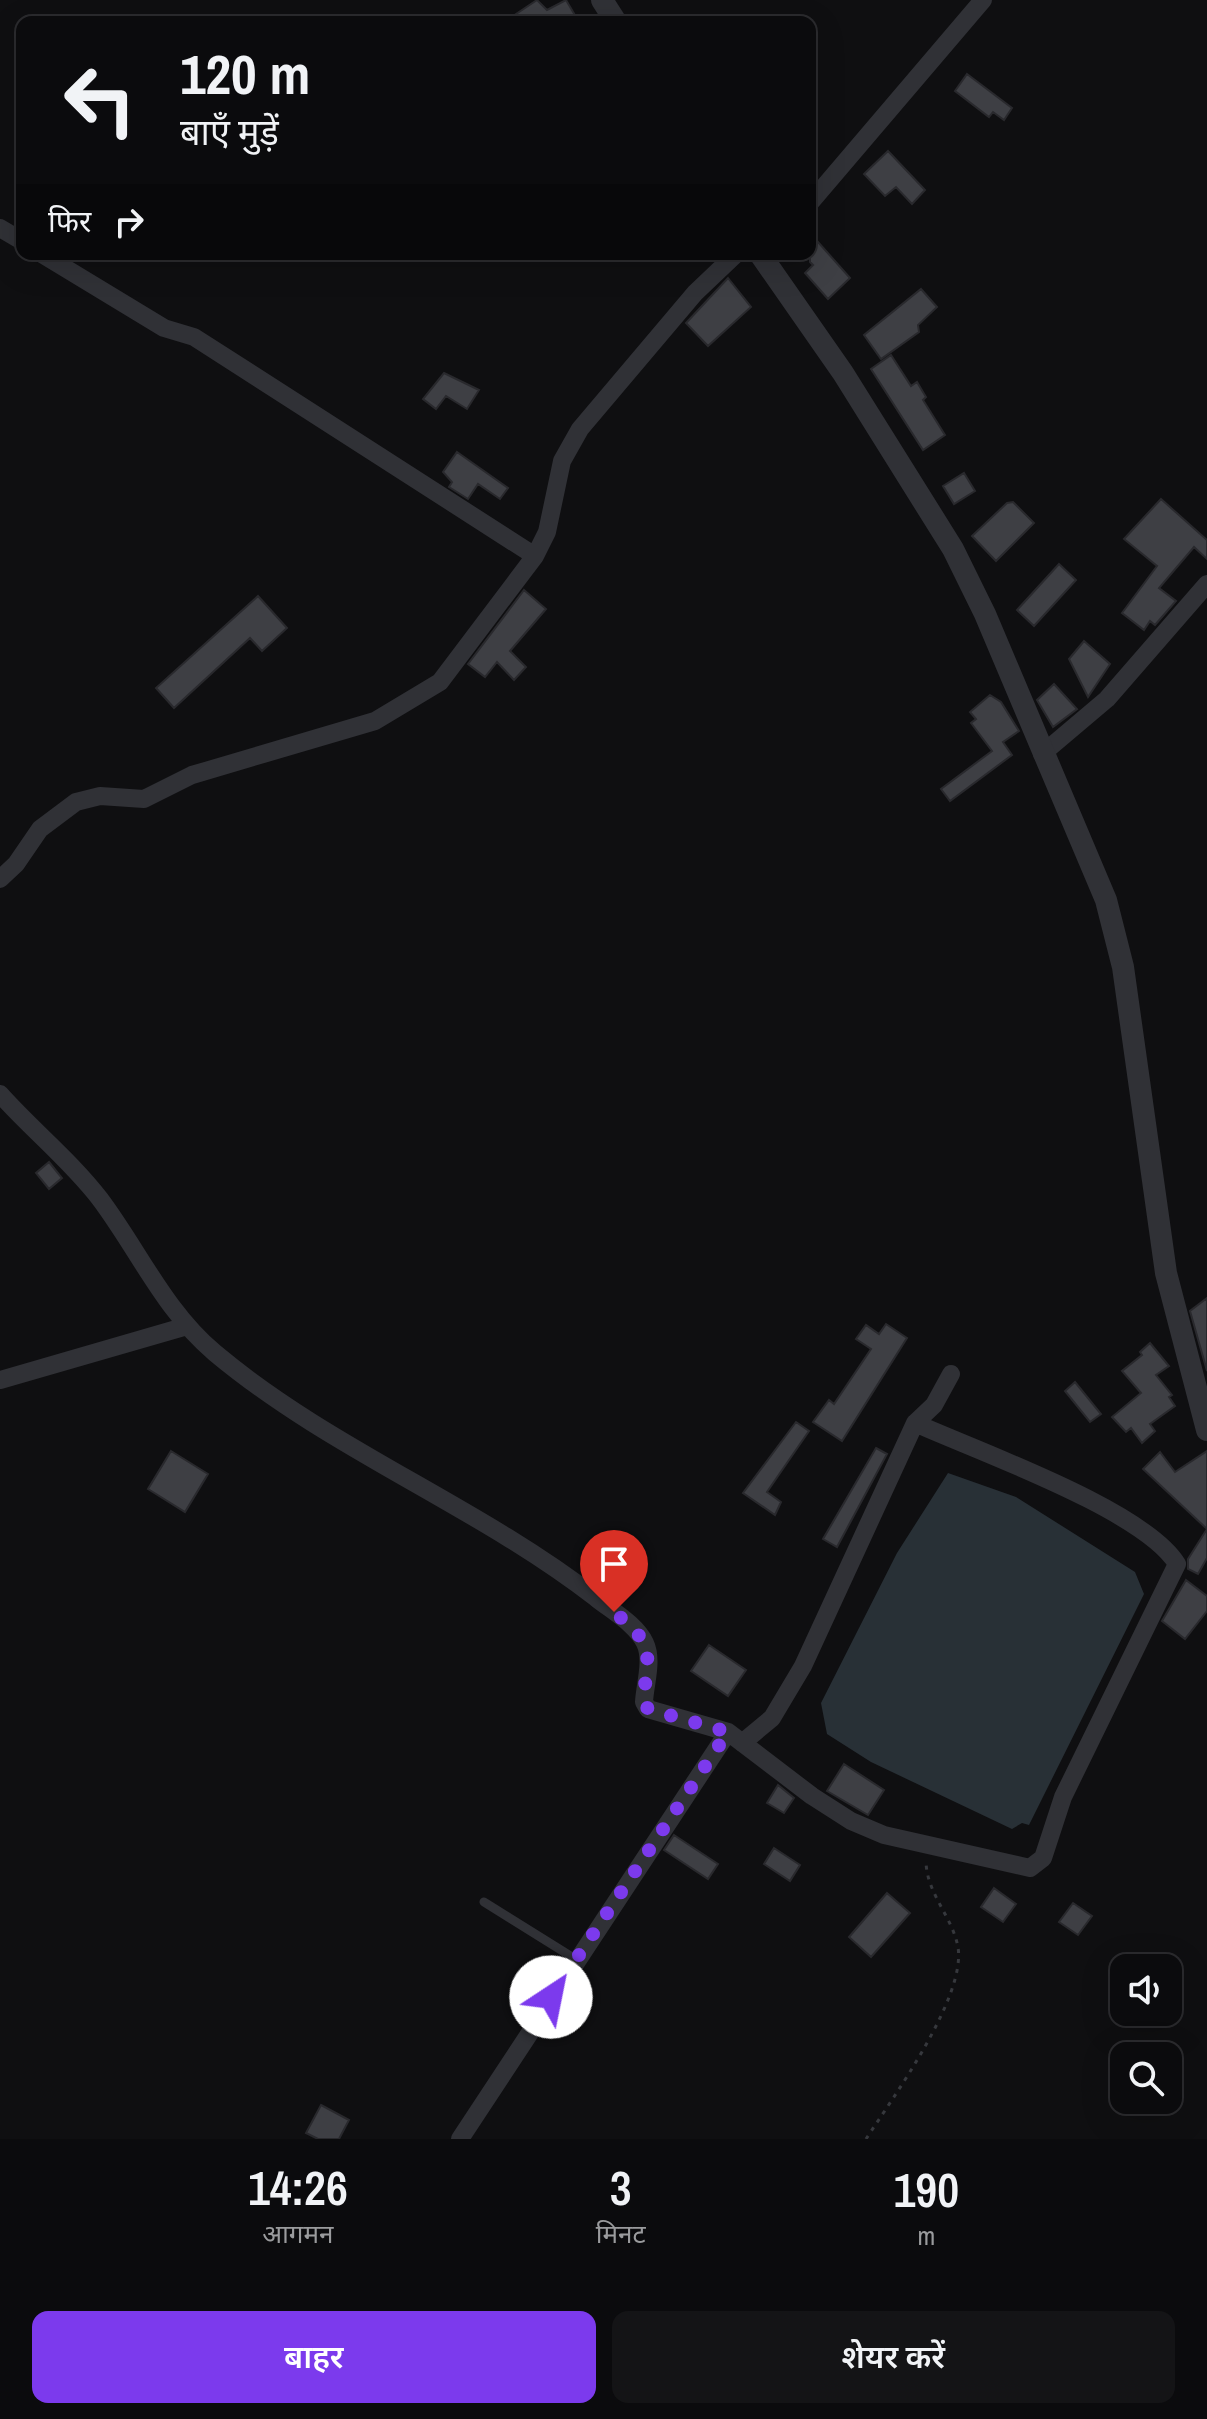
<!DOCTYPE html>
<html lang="hi">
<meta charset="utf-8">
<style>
body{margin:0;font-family:"Archivo Narrow","Noto Sans Devanagari",sans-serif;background:#141416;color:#f1f3f6;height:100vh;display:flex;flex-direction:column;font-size:30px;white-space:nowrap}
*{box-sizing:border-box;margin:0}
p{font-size:26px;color:#9a9b9d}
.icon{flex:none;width:44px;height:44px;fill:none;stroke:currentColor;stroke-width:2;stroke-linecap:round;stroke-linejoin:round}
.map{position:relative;height:2139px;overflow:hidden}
.sheet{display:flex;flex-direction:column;background:#0b0b0d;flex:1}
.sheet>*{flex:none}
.hud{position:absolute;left:16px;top:16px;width:800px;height:244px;border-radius:16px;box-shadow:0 8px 32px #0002,0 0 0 2px #2b2b2e;background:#0b0b0d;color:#f1f3f6;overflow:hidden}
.controls{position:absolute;left:1110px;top:1954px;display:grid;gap:16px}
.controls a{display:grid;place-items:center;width:72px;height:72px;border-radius:16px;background:#0b0b0d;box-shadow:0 8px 32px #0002,0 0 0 2px #2b2b2e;font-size:40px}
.pin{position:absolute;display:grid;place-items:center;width:68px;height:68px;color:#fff;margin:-82px -34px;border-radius:50% 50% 50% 0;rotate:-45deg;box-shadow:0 0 8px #0007}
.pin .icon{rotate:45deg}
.me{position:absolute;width:88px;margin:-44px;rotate:34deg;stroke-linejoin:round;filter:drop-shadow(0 0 6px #0008)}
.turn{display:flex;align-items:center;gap:28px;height:168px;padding:0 32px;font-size:36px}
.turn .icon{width:104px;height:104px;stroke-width:2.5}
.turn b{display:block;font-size:56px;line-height:68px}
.then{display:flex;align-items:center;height:76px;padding:0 32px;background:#0003;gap:16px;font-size:30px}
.eta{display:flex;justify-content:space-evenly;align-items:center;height:136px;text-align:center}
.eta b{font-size:48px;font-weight:600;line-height:56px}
.action{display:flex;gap:16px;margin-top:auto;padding:16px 32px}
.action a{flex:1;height:92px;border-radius:16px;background:#7c3aed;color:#fff;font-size:32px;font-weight:600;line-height:92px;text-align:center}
.action a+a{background:#141416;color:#f1f3f6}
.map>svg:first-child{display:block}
.water{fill:#283036}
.building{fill:#3e3f44;stroke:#29292d;stroke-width:2}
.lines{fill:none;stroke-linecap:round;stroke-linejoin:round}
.path{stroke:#36383d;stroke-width:3;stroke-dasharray:4 6;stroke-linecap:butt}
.service{stroke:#303136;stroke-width:9}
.minor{stroke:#303136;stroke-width:18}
.tertiary{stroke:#303136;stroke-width:22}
.route{stroke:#7c3aed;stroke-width:14;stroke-dasharray:0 25.2}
</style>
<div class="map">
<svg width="1207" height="2139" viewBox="0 0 1207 2139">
<rect width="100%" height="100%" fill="#0f0f11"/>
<path class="water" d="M948 1473 1016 1497 1135 1572 1144 1594 1029 1825 1022 1823 1012 1829 871 1762 827 1734 821 1703 897 1553Z"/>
<path class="building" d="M537 0 547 10 566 0 579 22H504Z
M967 74 1012 108 1004 120 993 112 989 117 955 91Z
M888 151 925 190 912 204 896 187 885 196 864 174Z
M810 233 850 278 828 299 805 273 813 265 810 262Z
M728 278 751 307 708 346 686 323Z
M921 289 937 307 918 325 919 332 881 359 864 335Z
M891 355 911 386 917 382 926 397 923 400 945 435 923 450 871 369Z
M444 373 479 390 467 409 446 396 436 409 423 399Z
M457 452 508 488 500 499 478 484 468 499 449 487 452 482 443 472Z
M964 473 975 491 954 504 943 486Z
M1161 499 1207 540V559L1194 547 1159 588 1176 601 1155 625 1150 621 1144 630 1122 613 1157 566 1124 539Z
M1013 502 1034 523 996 561 972 536 1007 503Z
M1059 564 1076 580 1034 626 1017 610Z
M524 590 546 609 510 651 526 667 514 680 497 662 485 677 468 664Z
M258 596 287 628 262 651 250 638 174 708 156 688Z
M1084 641 1110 664 1088 697 1069 659Z
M1054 684 1077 709 1053 727 1037 700Z
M990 695 1001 702 1019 731 1003 742 1012 755 950 801 941 789 992 751 971 723 976 719 970 712Z
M49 1162 62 1178 49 1189 36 1173Z
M1207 1298V1371L1190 1311Z
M886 1324 907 1338 842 1441 813 1422 829 1400 834 1404 871 1349 856 1339 866 1325 879 1334Z
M1150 1343 1169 1366 1156 1375 1172 1395 1169 1397 1175 1406 1150 1424 1155 1431 1142 1443 1131 1428 1126 1432 1112 1417 1141 1393 1122 1371 1142 1355 1140 1352Z
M1075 1382 1101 1414 1090 1422 1065 1391Z
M796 1422 809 1431 767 1492 781 1502 775 1515 743 1493Z
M876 1448 887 1454 837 1547 823 1539Z
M171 1451 208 1474 185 1512 148 1489Z
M1207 1451V1558L1198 1574 1188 1569V1559L1207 1529 1143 1469 1160 1452 1175 1472Z
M1186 1580 1207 1596V1611L1185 1639 1162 1621Z
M709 1645 746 1670 728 1696 691 1671Z
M844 1764 884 1790 868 1815 827 1791Z
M778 1785 794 1798 784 1813 767 1803Z
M674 1835 718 1864 708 1879 664 1850Z
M774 1848 800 1865 790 1881 764 1864Z
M994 1888 1016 1904 1003 1922 981 1907Z
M887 1893 910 1913 871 1957 849 1937Z
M1073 1903 1092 1916 1078 1935 1059 1922Z
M321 2105 349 2120 339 2139H318L306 2133Z"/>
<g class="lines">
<path class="path" d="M866 2139C894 2096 966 1997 958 1947 952 1916 927 1894 926 1862"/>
<path class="service" d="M484 1902 577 1960"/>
<path class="minor" d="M810 203 983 0
M0 228 22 241
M42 254 164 328 194 337 535 556
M1042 754 1107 699 1207 584
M0 879 16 864 40 829 76 802 100 796 144 799 192 775 375 721 440 682 535 556 547 532 562 461 580 429 695 293 736 254
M0 1094C32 1130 70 1160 100 1199 139 1251 164 1310 215 1353 331 1450 476 1505 596 1598 612 1611 636 1624 645 1643 653 1660 645 1684 644 1702L648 1709 728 1732 812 1796 851 1821 884 1835 1030 1868 1043 1858 1063 1797 1177 1564C1144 1510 977 1451 915 1423
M0 1380 187 1326
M742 1743 772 1718 803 1666 915 1423 934 1405 951 1374
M460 2139 728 1732"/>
<path class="tertiary" d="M602 0 616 22
M760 254 843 373 953 549 985 614 1106 900 1123 967 1166 1273 1207 1430"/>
</g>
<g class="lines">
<path class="route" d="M551 1997 728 1732 648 1709 644 1702C646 1650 659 1649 614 1612"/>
</g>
</svg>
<div class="controls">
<a><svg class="icon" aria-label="sound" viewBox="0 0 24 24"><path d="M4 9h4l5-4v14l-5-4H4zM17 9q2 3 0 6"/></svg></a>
<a><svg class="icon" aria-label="search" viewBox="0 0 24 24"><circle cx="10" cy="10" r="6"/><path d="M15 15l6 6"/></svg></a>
</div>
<div class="pin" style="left:614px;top:1612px;background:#d93025"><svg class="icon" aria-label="arrive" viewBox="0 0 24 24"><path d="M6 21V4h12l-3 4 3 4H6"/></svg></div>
<svg class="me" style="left:551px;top:1997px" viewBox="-20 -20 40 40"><circle r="19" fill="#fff"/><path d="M0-13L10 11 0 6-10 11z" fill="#7c3aed"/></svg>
<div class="hud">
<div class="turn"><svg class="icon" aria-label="left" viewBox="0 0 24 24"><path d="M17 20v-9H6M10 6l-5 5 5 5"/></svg><div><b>120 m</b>बाएँ मुड़ें</div></div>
<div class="then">फिर<svg class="icon" aria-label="right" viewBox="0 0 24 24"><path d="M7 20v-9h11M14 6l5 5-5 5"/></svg></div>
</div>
</div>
<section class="sheet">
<div class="eta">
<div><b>14:26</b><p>आगमन</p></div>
<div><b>3</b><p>मिनट</p></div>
<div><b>190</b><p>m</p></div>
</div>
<div class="action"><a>बाहर</a><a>शेयर करें</a></div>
</section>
